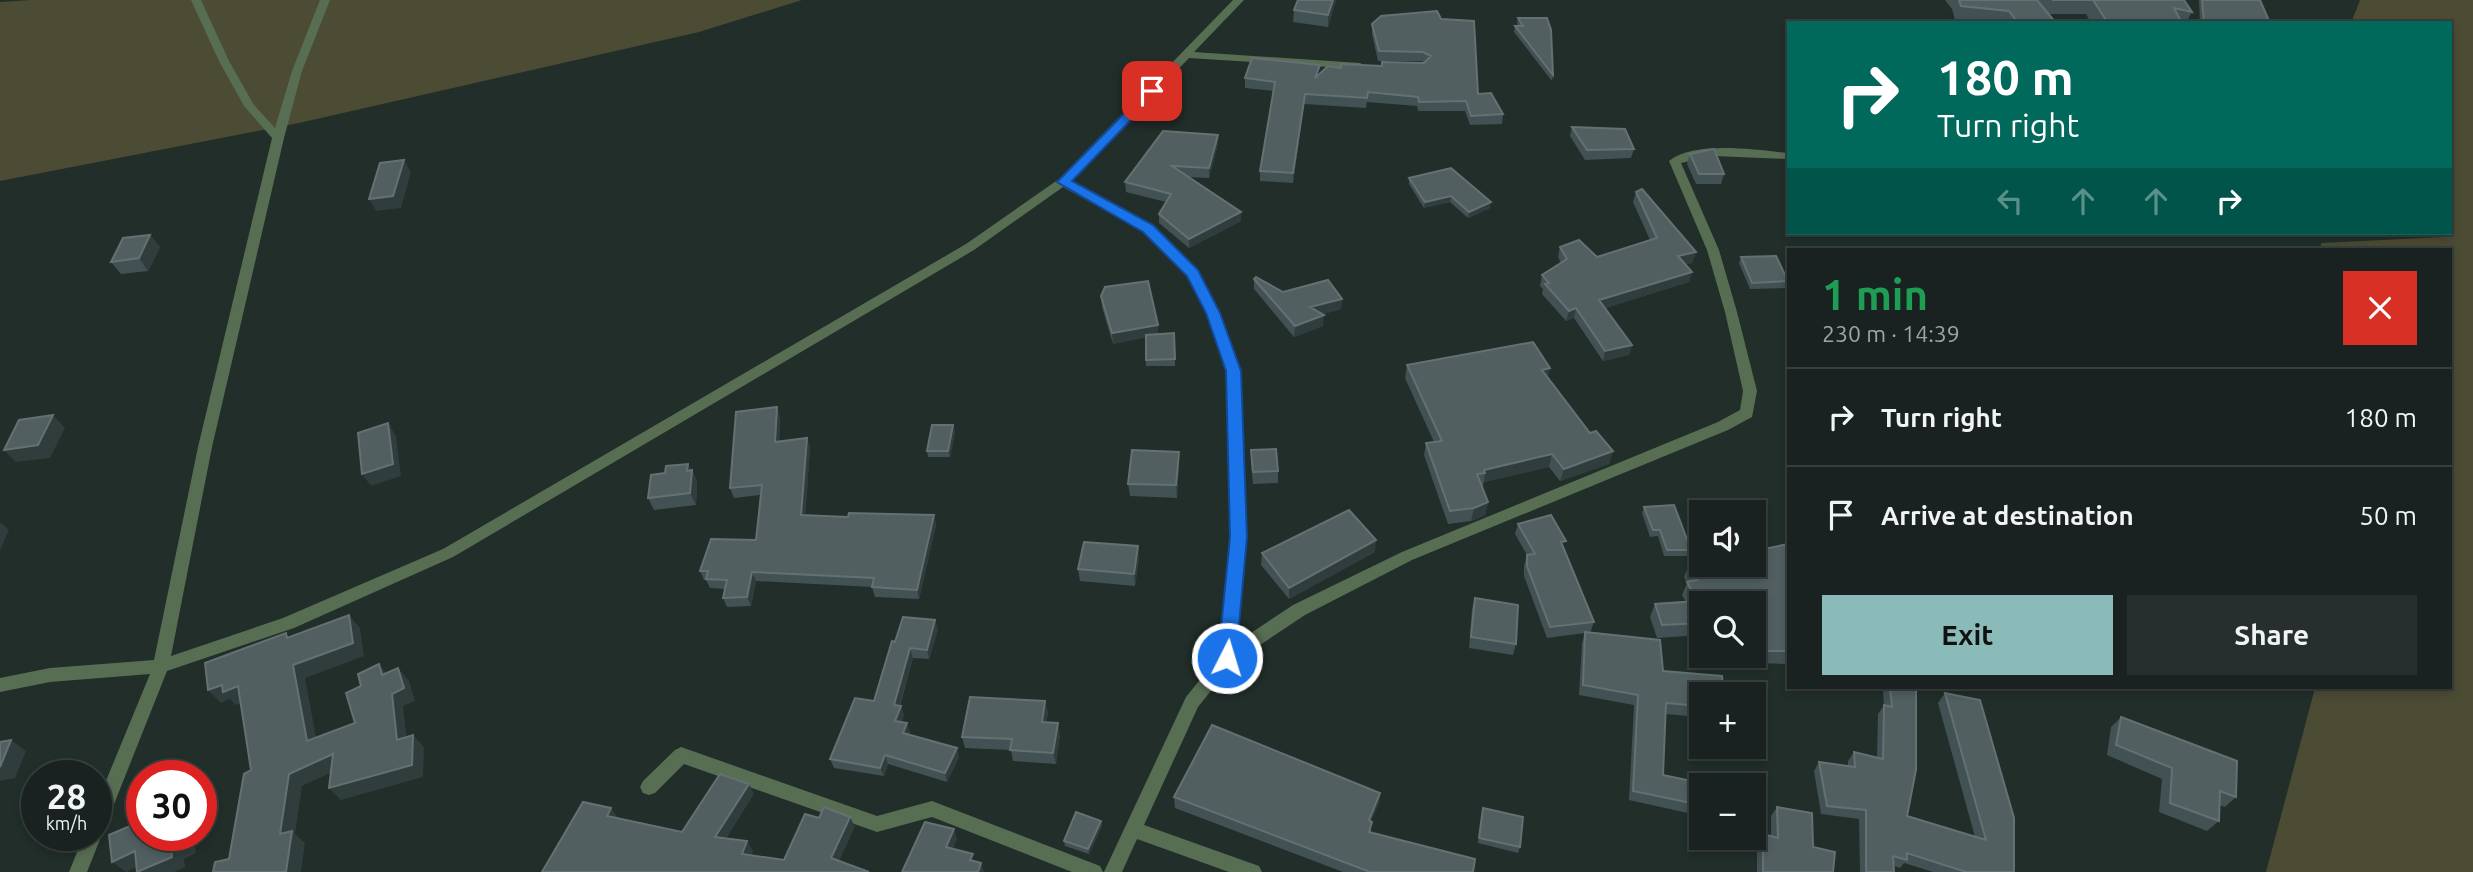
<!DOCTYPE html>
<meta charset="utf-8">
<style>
body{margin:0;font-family:Ubuntu,sans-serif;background:#262f2d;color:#f1f3f6;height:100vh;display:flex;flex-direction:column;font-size:26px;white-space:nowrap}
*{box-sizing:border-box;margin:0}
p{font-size:23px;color:#9fa4a5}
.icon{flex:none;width:38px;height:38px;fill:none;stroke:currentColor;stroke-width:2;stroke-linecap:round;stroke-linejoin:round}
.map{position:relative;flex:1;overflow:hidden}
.side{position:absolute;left:1787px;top:248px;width:665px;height:441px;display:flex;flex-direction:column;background:#192220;border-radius:0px;box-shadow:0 4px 10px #0003,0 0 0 2px #373f3e}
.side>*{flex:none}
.hud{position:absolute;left:1787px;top:21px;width:665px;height:214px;border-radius:0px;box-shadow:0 4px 10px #0003,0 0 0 2px #373f3e;background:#00695c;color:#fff;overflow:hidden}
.fabs{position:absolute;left:1689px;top:500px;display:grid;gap:14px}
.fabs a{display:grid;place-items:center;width:77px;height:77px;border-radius:0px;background:#192220;box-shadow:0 4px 10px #0003,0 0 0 2px #373f3e;font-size:35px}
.speed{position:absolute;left:21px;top:760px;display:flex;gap:14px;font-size:35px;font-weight:700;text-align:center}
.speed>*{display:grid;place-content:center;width:91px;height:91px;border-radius:50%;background:#192220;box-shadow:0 4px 10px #0003,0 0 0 2px #373f3e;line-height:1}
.speed small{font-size:18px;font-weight:400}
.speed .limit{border:10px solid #d22;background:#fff;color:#111}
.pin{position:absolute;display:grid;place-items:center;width:60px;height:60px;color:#fff;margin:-30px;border-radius:14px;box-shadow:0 4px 10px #0006}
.me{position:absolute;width:77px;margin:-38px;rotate:5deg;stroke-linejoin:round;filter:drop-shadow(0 0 5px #0008)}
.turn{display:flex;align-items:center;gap:24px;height:147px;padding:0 35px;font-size:32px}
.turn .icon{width:91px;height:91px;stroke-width:2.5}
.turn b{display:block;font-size:49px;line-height:60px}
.lanes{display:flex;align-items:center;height:66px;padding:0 35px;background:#0003;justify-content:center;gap:35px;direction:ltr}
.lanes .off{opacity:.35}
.round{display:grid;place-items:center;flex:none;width:74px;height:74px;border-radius:0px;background:#262f2d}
.overview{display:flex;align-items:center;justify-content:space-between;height:119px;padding:0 35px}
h1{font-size:42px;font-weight:700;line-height:52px;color:#1e9e55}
.cta{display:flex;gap:14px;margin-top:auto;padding:14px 35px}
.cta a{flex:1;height:80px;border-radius:0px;background:#8bbbb9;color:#111;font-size:28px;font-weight:700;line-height:80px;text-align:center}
.cta a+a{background:#262f2d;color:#f1f3f6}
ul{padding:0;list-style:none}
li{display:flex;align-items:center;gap:21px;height:98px;padding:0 35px;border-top:2px solid #373f3e}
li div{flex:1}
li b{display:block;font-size:26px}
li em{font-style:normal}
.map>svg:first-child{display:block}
.green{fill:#4c4b34}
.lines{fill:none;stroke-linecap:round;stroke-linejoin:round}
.street{fill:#586e53;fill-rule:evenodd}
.wall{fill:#425153}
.shaded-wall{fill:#2f3d3d}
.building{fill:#515f60;stroke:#647172;stroke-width:2}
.route{fill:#1a73e8;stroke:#114b97;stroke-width:2}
</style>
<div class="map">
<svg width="2473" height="872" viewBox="0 0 2473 872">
<rect width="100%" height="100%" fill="#212e2a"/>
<path class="green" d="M31 0H802L699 32 299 123 0 181V2Z
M2360 0H2473V872H2266L2315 688H2450V250H2321V243L2443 237 2442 233H2450V23H2351Z"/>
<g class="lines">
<path class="street" d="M191 0H201L229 61 254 105 275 128 292 71 320 0H330L302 71 284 138 212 447 171 656 283 618 443 549 966 244 1059 179 1233 0H1244L1194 52 1360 63 1365 66 1360 69 1189 58 1070 181 1152 226 1197 270 1219 313 1241 371 1245 537 1236 643 1293 605 1402 552 1718 422 1740 410 1743 391 1725 312 1707 250 1669 161C1694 140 1758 150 1788 153V159L1714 156 1681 163 1719 250 1737 312 1757 391 1752 417 1728 430 1412 560 1305 615 1233 663 1198 707 1144 825 1259 866 1262 872H1229L1137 839 1122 872H1104L1186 697 1219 656 1231 537 1227 371 1207 313 1188 275 1144 232 1063 187 974 250 453 557 294 628 167 671 87 872H69L84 835H96V805L150 674 50 682 0 692V678L50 668 154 660 198 447 272 138 244 106 219 61Z
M681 747 877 816 932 801 1100 866 1103 872H1072L932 817 877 832 684 764 655 793 649 795 643 793 640 787 643 781 675 750Z"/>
</g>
<path class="wall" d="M1336 0 1328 27 1293 22 1294 10Z
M1945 0H2184L2192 12 2186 23H2091L2086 14H2048L2056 23H1985L1955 20 1952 9Z
M2199 0H2260L2270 23H2200Z
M1381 16 1503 114 1502 124 1470 125 1465 111H1418L1417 106 1367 102 1366 108 1304 104 1293 183 1260 181V171L1274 91 1245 88V78L1320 74 1341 68 1381 66 1382 62 1424 63 1422 61H1378L1372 34V24Z
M1518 18 1553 75 1552 81 1514 32 1515 26H1518L1517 24Z
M1572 127 1634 149 1631 158 1585 160 1570 136Z
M1218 144 1209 178 1187 177 1241 212V221L1189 248 1159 223V214L1166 202 1126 192 1125 182Z
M1690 154 1724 174 1721 184H1696L1687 164Z
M1409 178 1490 208 1468 218 1450 202 1424 208 1409 184Z
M1636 192 1696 252 1692 263 1685 264 1692 272 1689 282 1605 308 1632 345 1629 355 1603 361 1574 318 1566 321 1542 294 1543 289 1540 286 1542 275 1561 263 1558 257 1560 247 1597 257 1650 240 1633 202Z
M150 235 160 247 148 271 121 274 111 262Z
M1741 257 1788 280 1787 288 1750 289 1739 263Z
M1254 279 1283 292 1342 299 1341 309 1323 314V326L1294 337 1254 289Z
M1101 296 1158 334 1174 333 1175 366H1146V337L1113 344 1102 307Z
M1407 365 1548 377 1590 433 1613 451 1609 464 1560 481 1549 467 1484 482 1483 486H1481L1488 502 1485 515 1471 521 1448 524 1424 455 1426 443 1434 442 1405 378Z
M780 417 779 442 807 438 810 448 805 515 848 517 934 515 936 525 919 599 875 597 872 587 756 581 751 606 727 607 723 598 725 589 710 588 706 580H704L700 571 756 540 760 495 734 498 730 488Z
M953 425 955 432 950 457H928L927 451Z
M1251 450 1278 471V483L1253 484 1251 463Z
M1179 452V464L1177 498 1130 496 1128 484Z
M691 470H692L697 482 696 505 654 510 648 498Z
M1644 507 1691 550 1689 556H1664L1658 536 1650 537 1642 513Z
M1518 524 1564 548 1594 622 1590 633 1663 671 1701 695V717L1665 714 1663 775 1701 786V816L1629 800 1634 705 1579 695 1582 643 1585 633 1547 638 1524 576V566L1527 555 1515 534Z
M1788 544V664L1755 663 1754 656V604H1701V635L1657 638 1650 617 1655 604 1686 602 1682 595 1687 583 1684 577 1689 564Z
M1375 552 1289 599 1261 565 1262 553Z
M1139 558 1135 586 1080 581 1078 569Z
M1475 598 1516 644 1513 655 1469 648 1472 609Z
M938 629 929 659 913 658 900 706 904 715 901 722 910 732 909 735 959 757 947 782 888 764 884 776 834 768 830 759 874 701 895 642Z
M1886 688H1916L1907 816 1975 837 1938 703 1945 693 2014 872H1933L1904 863 1900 868 1894 866V872H1860L1859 819 1821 814 1814 771 1819 762 1848 766V761L1854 752 1877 758 1878 714 1884 705 1883 692Z
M1045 701 1048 713 1046 722 1060 734 1056 764 1013 761 1011 750 965 748 962 737Z
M2121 717 2236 797 2225 807 2219 805V821L2207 831 2159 812 2162 779 2107 755 2111 727Z
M1380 793 1379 803 1371 821V832L1473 872H1343L1175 808 1174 797Z
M1777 807 1813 847 1833 872H1757V844L1763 834 1771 836V816Z
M1483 808 1520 847 1518 853 1478 843Z
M1101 821 1102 826 1089 854 1065 846 1064 841Z"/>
<path class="shaded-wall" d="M1333 0H1336L1328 27V15Z
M1305 94 1304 104 1293 183V173Z
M1218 135V144L1209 178V168Z
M404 160 411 172 401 208 376 211 369 199Z
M1451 196 1450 202 1424 208 1425 202Z
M1491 202 1490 208 1468 218 1469 212Z
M1241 212V221L1189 248V239Z
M150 235 160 247 148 271 139 258Z
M1696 252 1692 263 1675 267 1678 256Z
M1692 272 1689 282 1597 311 1599 300Z
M1342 299 1341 309 1310 318V307Z
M1576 308 1574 318 1566 321 1569 311Z
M1324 315 1323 326 1294 337 1295 326Z
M1158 325V335L1113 344 1112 333Z
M1632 345 1629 355 1603 361 1605 351Z
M1550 368 1547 381 1542 370Z
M777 407 780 417 779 452 775 442Z
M53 415 65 428 50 458 16 462 4 450Z
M388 423 396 436 401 476 371 486 362 474Z
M953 425 955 432 950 457 948 451Z
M807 438 810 448 805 524 801 515Z
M1613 451 1609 464 1560 481 1564 469Z
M1179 452V464L1177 498 1176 485Z
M1552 454 1549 467 1484 482 1485 473 1484 470Z
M688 464 697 482 696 505 690 493Z
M1488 502 1485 515 1471 521 1474 508Z
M934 515 936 525 919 599 917 590Z
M0 522 9 530 0 550Z
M1376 540 1375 552 1289 599V588Z
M1138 546 1139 558 1135 586 1134 574Z
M752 572 756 581 751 606 747 597Z
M349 615 360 628 364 656 305 678 319 753 307 741 293 665Z
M935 620 938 629 929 659 927 650Z
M910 648 913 658 897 714 894 705Z
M379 664 389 677 382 675Z
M398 668 409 681 415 701 403 706 408 752 397 740 392 694Z
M222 685 238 686 251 699 236 705 230 699 221 703 208 690Z
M1045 701 1048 713 1044 733 1042 722Z
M901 706 904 715 898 730 895 721Z
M907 723 910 732 906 742 903 733Z
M1058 723 1060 734 1056 764 1053 753Z
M413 735 424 747 423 777 341 800 329 788Z
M11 740 26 751 15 778 0 781V767Z
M957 748 959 757 947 782 945 773Z
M333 754 345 766 302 786 295 834 305 843 301 872H286L280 834 289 774Z
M885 755 888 764 884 776 880 768Z
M749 784 754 794 721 847 715 837Z
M1380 793 1379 803 1367 830 1369 820Z
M611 808 619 819 607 816Z
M850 817 855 827 836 868 831 858Z
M1101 821 1102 826 1089 854 1088 849Z
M954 829 957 839 950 858 946 847Z
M181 835H193L196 853 184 859 185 867 174 872H138L171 848Z
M747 841 753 851 748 864 742 854Z
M135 851 148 862 126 872 112 862Z
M981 863 984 872H978Z"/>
<path class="building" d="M1298 0H1333L1328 15 1294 10Z
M1959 0H2037L2056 23H2018L2009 11 1961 6Z
M2052 0H2184L2192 12 2174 8 2182 23H2137V22L2106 20 2093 0Z
M2202 0H2260L2270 23H2204Z
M1437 11 1441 19 1474 21 1478 94 1491 93 1503 114 1471 116 1466 101 1419 102 1418 97 1368 92 1367 98 1305 94 1293 173 1260 171 1275 82 1245 78 1252 58 1320 65 1315 78 1328 66 1341 68V64L1382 66V62L1424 63 1431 56 1423 52 1379 51 1372 24 1381 16Z
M1518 18H1547L1551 30 1553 75 1515 26H1523Z
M1572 127 1625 129 1634 149 1587 150Z
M1163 131 1218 135 1209 168 1172 166 1241 212 1189 239 1159 214 1171 194 1125 182Z
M1714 149 1724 174H1699L1690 154Z
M404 160 393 196 369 199 380 163Z
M1451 168 1491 202 1469 212 1451 196 1425 202 1409 178Z
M1642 189 1696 252 1678 256 1692 272 1599 300 1632 345 1605 351 1576 308 1569 311 1545 284 1549 283 1542 275 1567 259 1560 247 1579 240 1597 257 1657 238 1636 192Z
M150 235 139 258 111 262 123 238Z
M1776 256 1788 281 1752 283 1741 257Z
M1256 277 1283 292 1328 280 1342 299 1310 307 1324 315 1295 326 1254 279Z
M1148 281 1158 325 1112 333 1101 296 1105 287Z
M1174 333 1175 359 1146 360V335Z
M1533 342 1550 368 1542 370 1590 433 1596 431 1613 451 1564 469 1552 454 1484 470 1485 473 1477 474 1488 502 1474 508 1450 511 1426 443 1442 441 1407 365Z
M777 407 775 442 807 438 801 515 848 517 849 513 934 515 917 590 872 587 874 578 752 572 747 597 723 598 727 580 706 579 708 571H700L711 539 756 540 762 485 730 488 736 412Z
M53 415 38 445 4 450 19 420Z
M388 423 393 464 362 474 358 433Z
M932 425H953L948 451H927Z
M1276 449 1278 471 1253 472 1251 450Z
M1132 450 1179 452 1176 485 1128 484Z
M688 464 687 471 692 470 690 493 648 498 651 475 665 473 666 466Z
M1674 505 1691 550H1667L1660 530H1653L1644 507Z
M1349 510 1376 540 1289 588 1262 553Z
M1551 515 1566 541 1561 542 1594 622 1550 627 1527 566V555L1535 554 1518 524Z
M1084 542 1138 546 1134 574 1078 569Z
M1788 544V651H1762L1757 635H1754V604H1701V623L1662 625 1655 604 1697 601 1687 582 1697 580 1689 564 1701 562V565H1754V551Z
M1475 598 1518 605 1516 644 1471 637Z
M349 615 353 643 293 665 307 741 355 723 346 693 361 686 358 674 379 664 382 675 398 668 404 688 392 694 397 740 413 735 412 765 329 788 333 754 289 774 280 834 292 831 286 872H213L215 862 229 859 244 774 251 770 238 686 223 692 222 685 208 690 205 663 286 633 287 638Z
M903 617 935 620 927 650 910 648 894 705 901 706 895 721 907 723 903 733 957 748 945 773 885 755 880 768 830 759 855 698 874 701 892 641 895 642Z
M1585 632 1660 640 1663 671 1722 676 1724 695H1701V706L1666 703 1663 775 1715 786H1701V805L1633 791 1638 695 1583 685Z
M1890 688H1916V770L1907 816 1986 840 1945 693 1980 700 2014 818V872H1966L1907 853V860L1893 856 1894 872H1866V810L1827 806 1819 762 1855 767 1854 752 1883 759 1884 705 1892 707Z
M970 697 1045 701 1042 722 1058 723 1053 753 1010 750 1012 739 962 737Z
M2121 717 2237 761 2236 797 2220 791 2219 821 2170 803 2172 768 2116 745Z
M1212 725 1380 793 1369 820 1372 822 1369 832 1475 859 1473 872H1370L1174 797Z
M11 740 0 767V742Z
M720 774 749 784 715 837 747 841 742 854 784 860 805 814 819 818 824 807 850 817 831 858 869 872H542L583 802 611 808 607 816 682 832Z
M1777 807 1812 813 1813 847 1835 852 1833 872H1763V834L1778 838Z
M1483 808 1523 817 1520 847 1479 838Z
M1076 812 1101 821 1088 849 1064 841Z
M142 821V835H181L183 843 171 848 172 857 137 872 135 851 112 862 109 835Z
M925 822 954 829 946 847 973 854 970 860 981 863 978 872H902Z"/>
<path class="route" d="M1152 87 1156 89V94L1072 181 1153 225 1198 270 1220 313 1241 371 1247 537 1236 658 1233 663 1227 666 1220 663 1218 658 1230 537 1226 371 1206 313 1187 276 1143 232 1057 182 1148 89Z"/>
</svg>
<div class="fabs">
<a><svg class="icon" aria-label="sound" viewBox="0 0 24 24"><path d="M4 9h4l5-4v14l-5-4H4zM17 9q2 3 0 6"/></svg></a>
<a><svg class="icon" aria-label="search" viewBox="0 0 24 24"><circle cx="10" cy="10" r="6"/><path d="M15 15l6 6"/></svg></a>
<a>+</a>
<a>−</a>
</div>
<div class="speed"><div>28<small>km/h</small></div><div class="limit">30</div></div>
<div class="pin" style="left:1152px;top:91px;background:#d93025"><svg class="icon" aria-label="arrive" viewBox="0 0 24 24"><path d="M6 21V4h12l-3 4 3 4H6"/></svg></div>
<svg class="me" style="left:1227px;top:658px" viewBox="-20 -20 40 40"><circle r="17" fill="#1a73e8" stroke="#fff" stroke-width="3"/><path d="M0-11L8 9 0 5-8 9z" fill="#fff"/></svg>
<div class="hud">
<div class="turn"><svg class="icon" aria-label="right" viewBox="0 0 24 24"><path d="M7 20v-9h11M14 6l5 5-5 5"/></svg><div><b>180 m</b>Turn right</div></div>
<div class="lanes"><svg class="icon off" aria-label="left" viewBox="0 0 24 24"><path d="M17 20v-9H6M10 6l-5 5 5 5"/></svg><svg class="icon off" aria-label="ahead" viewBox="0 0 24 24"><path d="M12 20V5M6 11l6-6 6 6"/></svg><svg class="icon off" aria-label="ahead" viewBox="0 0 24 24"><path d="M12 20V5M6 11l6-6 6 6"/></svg><svg class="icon" aria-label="right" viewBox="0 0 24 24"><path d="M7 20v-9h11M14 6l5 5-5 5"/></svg></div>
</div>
<section class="side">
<div class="overview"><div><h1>1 min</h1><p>230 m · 14:39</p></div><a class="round" style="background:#d93025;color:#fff"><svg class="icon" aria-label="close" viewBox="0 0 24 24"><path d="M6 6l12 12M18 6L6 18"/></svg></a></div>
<ul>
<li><svg class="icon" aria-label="right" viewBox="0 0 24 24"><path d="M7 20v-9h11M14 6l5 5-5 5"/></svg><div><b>Turn right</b></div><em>180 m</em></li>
<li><svg class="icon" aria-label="arrive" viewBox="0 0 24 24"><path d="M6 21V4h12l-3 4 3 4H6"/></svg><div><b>Arrive at destination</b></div><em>50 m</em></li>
</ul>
<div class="cta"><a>Exit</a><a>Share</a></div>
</section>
</div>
